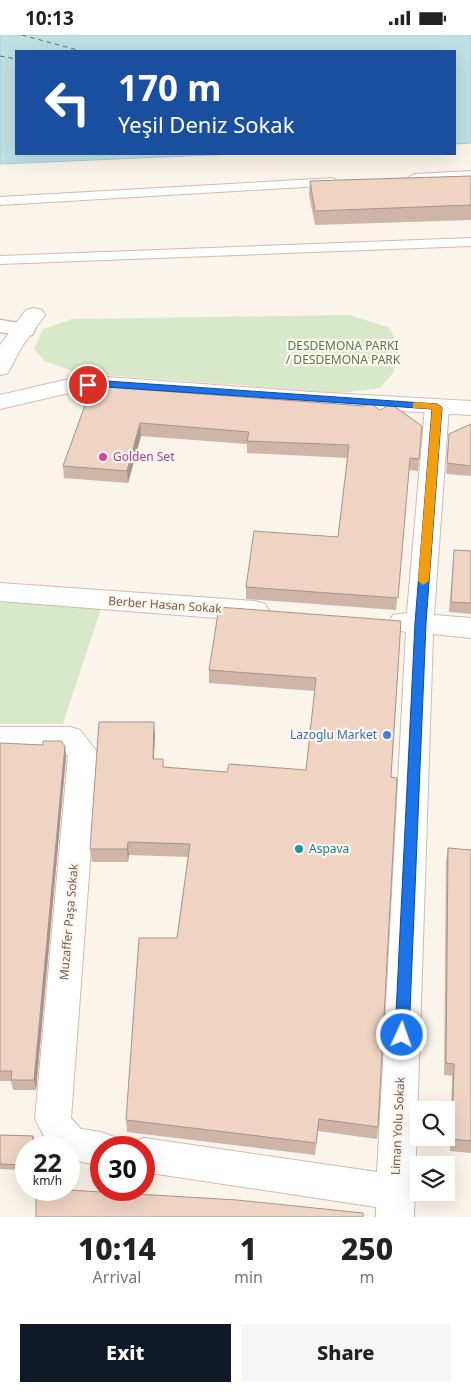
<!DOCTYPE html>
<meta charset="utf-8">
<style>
body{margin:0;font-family:"Noto Sans",sans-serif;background:#f6f6f6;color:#222;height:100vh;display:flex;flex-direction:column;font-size:19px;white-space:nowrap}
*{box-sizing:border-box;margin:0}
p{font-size:16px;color:#767676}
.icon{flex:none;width:28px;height:28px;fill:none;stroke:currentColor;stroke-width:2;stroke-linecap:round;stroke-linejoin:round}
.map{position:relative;height:1182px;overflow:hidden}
.details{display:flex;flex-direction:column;background:#fff;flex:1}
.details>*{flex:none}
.hud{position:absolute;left:15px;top:15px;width:441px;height:105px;border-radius:0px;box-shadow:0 5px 20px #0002;background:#1a4fa0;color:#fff;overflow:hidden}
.controls{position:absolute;left:410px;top:1066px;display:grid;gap:10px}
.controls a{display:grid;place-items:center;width:45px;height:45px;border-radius:0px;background:#fff;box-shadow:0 5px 20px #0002;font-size:25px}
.speed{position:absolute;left:15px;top:1101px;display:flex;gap:10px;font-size:25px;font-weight:700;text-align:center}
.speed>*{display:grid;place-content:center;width:65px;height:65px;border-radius:50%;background:#fff;box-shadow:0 5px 20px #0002;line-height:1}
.speed small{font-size:12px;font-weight:400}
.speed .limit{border:8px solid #d22;background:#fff;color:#111}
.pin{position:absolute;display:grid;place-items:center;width:42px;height:42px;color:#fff;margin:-21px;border:2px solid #fff;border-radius:50%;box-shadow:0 1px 5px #0007}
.me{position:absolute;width:55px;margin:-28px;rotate:3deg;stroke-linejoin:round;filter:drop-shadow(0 0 4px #0008)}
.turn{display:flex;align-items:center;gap:18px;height:105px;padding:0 20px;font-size:22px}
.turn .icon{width:65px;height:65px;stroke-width:2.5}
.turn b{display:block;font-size:35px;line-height:42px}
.eta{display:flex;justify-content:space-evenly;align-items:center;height:85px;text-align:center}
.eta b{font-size:30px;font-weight:800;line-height:35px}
.action{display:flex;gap:10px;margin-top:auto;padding:10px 20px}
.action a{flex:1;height:58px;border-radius:0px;background:#111827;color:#fff;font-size:20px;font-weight:800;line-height:58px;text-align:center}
.action a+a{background:#f6f6f6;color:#222}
.status{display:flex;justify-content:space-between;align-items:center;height:35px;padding:0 25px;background:#fff;direction:ltr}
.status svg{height:14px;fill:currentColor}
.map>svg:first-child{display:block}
.green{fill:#d7e9c8}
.water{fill:#bfe0e4;stroke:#a6d0d6}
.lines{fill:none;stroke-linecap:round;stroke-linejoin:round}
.ferry{stroke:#46787f;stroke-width:1;stroke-dasharray:4.5 4;stroke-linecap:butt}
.service-casing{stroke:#cdbcb0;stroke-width:2}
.pedestrian-casing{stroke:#cdbcb0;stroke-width:3}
.minor-casing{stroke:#cdbcb0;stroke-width:2}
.secondary-casing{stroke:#d2beb0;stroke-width:2}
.service{fill:#fff;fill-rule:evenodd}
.pedestrian{fill:#fff;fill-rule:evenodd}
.minor{fill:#fff;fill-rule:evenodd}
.secondary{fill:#fff;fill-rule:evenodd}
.wall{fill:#ceb5a8}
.shaded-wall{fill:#a79488}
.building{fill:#efd3c3;stroke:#a79488}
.route{fill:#1a73e8;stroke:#114b97}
.slow{fill:#f59e0b}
.hotel-dot{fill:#d1479c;stroke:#fef8f0;stroke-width:2}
.shop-dot{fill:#3f7fe0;stroke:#fef8f0;stroke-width:2}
.culture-dot{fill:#0f9aa8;stroke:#fef8f0;stroke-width:2}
.labels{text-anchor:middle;stroke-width:4.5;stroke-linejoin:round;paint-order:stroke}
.park-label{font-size:12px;fill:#577a47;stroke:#fef8f0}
.hotel-label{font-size:12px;fill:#b23c85;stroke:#fef8f0;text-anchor:start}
.street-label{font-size:12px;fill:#755b4e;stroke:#fef8f0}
.shop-label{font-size:12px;fill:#366cbe;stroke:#fef8f0;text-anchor:end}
.culture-label{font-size:12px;fill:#0d838f;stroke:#fef8f0;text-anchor:start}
</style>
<div class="status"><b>10:13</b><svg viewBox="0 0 49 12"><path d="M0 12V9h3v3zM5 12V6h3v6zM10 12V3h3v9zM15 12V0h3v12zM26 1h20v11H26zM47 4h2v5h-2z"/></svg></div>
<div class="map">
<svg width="471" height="1182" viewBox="0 0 471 1182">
<rect width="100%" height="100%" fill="#fbf4ea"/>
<path class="green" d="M350 280 390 293 400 316 393 338 380 353 340 358 78 338 45 326 34 314 43 294 73 284Z
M0 567 101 573 63 689H0Z"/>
<path class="water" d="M0 0H471V108L455 109V16H16V119H233L0 129Z"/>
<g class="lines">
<path class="ferry" d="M22 0 81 16
M0 21 16 24"/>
<g class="service-casing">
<path id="service" d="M471 136V144L414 147 408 143 414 139Z
M333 143 339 147 337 150 0 170V162Z
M471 203V211L0 229V221Z"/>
</g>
<g class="pedestrian-casing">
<path id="pedestrian" d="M0 285 32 290 35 295 32 300 24 301 0 297Z"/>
</g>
<g class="minor-casing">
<path id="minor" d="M34 273 42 275 45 280 21 313 8 338 0 340V310L26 275Z
M437 365 445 367 449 372 434 580 471 583V603L433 599 414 1182H376V1172L144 1137V1112H129L131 1108 144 1103 377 1137 406 597 393 594 389 587 393 580 407 578 425 372 429 367Z
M0 548 255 566 265 569 269 576 265 583 255 586 0 566Z
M0 692H70L80 695 98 718 71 1083 81 1094 101 1097 114 1102 119 1112H101V1131L69 1124V1112H50L35 1084 68 721 62 714H0Z"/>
</g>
<g class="secondary-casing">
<path id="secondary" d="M107 342 311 357 471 366V380L311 371 107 356 69 358 0 374V360L69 344Z"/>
</g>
<use href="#service" class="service"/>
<use href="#pedestrian" class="pedestrian"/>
<use href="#minor" class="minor"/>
<use href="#secondary" class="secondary"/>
</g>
<path class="wall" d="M471 141V185L315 190 309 160 310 146Z
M92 351 380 375 422 391 418 436 409 435 396 575 246 564V552L338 502 348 423 247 418V409L141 401 128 448 64 443 63 431Z
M471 389V441L446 439 449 399Z
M454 515 471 516V579L449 577Z
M401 586 391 742 378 1092 377 1104 318 1096 315 1120 127 1097 126 1085 177 903 188 822 129 820 128 827H92L90 814 155 700 154 724 164 732 227 737 306 735 315 656 209 648V635Z
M0 708 65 711 66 722 36 1055H13L11 1046H0Z
M448 813 471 815V1118L450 1116 452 1041 444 1040 446 826Z
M0 1100 33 1101 34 1106 33 1112H26V1135L0 1134Z"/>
<path class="shaded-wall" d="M140 388 141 401 128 448 127 436Z
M154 687 155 700 153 737V724Z
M65 711 66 722 36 1055 34 1045Z
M128 807 129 820 128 827 127 814Z
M33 1101 34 1106 33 1112H32Z"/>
<path class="building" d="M471 141V170L315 176 310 146Z
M92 351 365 371 370 368 380 375 391 369 422 391 419 424 410 423 398 563 246 552 254 496 338 502 349 410 247 406 249 397 140 388 127 436 63 431Z
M471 389V431L447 428 449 399Z
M454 515 471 516V568L451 567Z
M219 572 401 586 391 742 397 743 378 1092 319 1084 316 1108 126 1085 139 903H177L190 809 128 807 127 814H90L99 687H154L153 724H163V732L227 737 229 729 306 735 316 643 209 635Z
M43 706H61L65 711 34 1045H11L12 1036H0V708L43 710Z
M448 813 471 815V1106L452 1104 454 1029 446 1028Z
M0 1100 33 1101 32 1112H26V1130L0 1129Z
M36 1155H68L237 1165 363 1178V1182H36Z"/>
<path class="route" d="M107 346 437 369 442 372 426 588 409 1000 407 1004 402 1006 397 1004 395 1000 415 588 432 374 107 352 88 353 83 350 88 347Z"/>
<path class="slow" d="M416 367 437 369 442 372 429 546 423 550 418 546 432 374 413 373V368Z"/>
<circle class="hotel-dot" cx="103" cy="422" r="5"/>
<circle class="shop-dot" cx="387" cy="700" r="5"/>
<circle class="culture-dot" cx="299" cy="814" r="5"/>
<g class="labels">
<g class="park-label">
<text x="343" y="315">DESDEMONA PARKI<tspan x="343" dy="14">/ DESDEMONA PARK</tspan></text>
</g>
<g class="hotel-label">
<text x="113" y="426">Golden Set</text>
</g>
<g class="street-label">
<text transform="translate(165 570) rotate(4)" y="4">Berber Hasan Sokak</text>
<text transform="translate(69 887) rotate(-85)" y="4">Muzaffer Paşa Sokak</text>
<text transform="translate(398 1091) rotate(-87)" y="4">Liman Yolu Sokak</text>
</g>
<g class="shop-label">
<text x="377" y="704">Lazoglu Market</text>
</g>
<g class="culture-label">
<text x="309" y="818">Aspava</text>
</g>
</g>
</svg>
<div class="controls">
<a><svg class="icon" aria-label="search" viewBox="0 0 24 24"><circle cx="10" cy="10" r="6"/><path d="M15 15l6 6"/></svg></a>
<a><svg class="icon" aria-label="layers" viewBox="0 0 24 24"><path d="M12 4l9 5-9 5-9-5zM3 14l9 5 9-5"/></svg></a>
</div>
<div class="speed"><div>22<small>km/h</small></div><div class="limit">30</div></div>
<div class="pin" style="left:88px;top:350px;background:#d93025"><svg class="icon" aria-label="arrive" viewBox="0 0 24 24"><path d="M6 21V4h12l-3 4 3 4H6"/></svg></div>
<svg class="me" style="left:402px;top:1000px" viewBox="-20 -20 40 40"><circle r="17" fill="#1a73e8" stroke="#fff" stroke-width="3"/><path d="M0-11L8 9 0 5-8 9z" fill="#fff"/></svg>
<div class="hud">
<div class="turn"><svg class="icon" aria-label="left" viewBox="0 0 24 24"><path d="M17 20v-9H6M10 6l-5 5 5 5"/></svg><div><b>170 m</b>Yeşil Deniz Sokak</div></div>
</div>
</div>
<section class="details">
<div class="eta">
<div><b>10:14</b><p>Arrival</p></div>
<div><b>1</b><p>min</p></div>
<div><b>250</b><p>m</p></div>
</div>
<div class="action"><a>Exit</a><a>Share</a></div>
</section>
